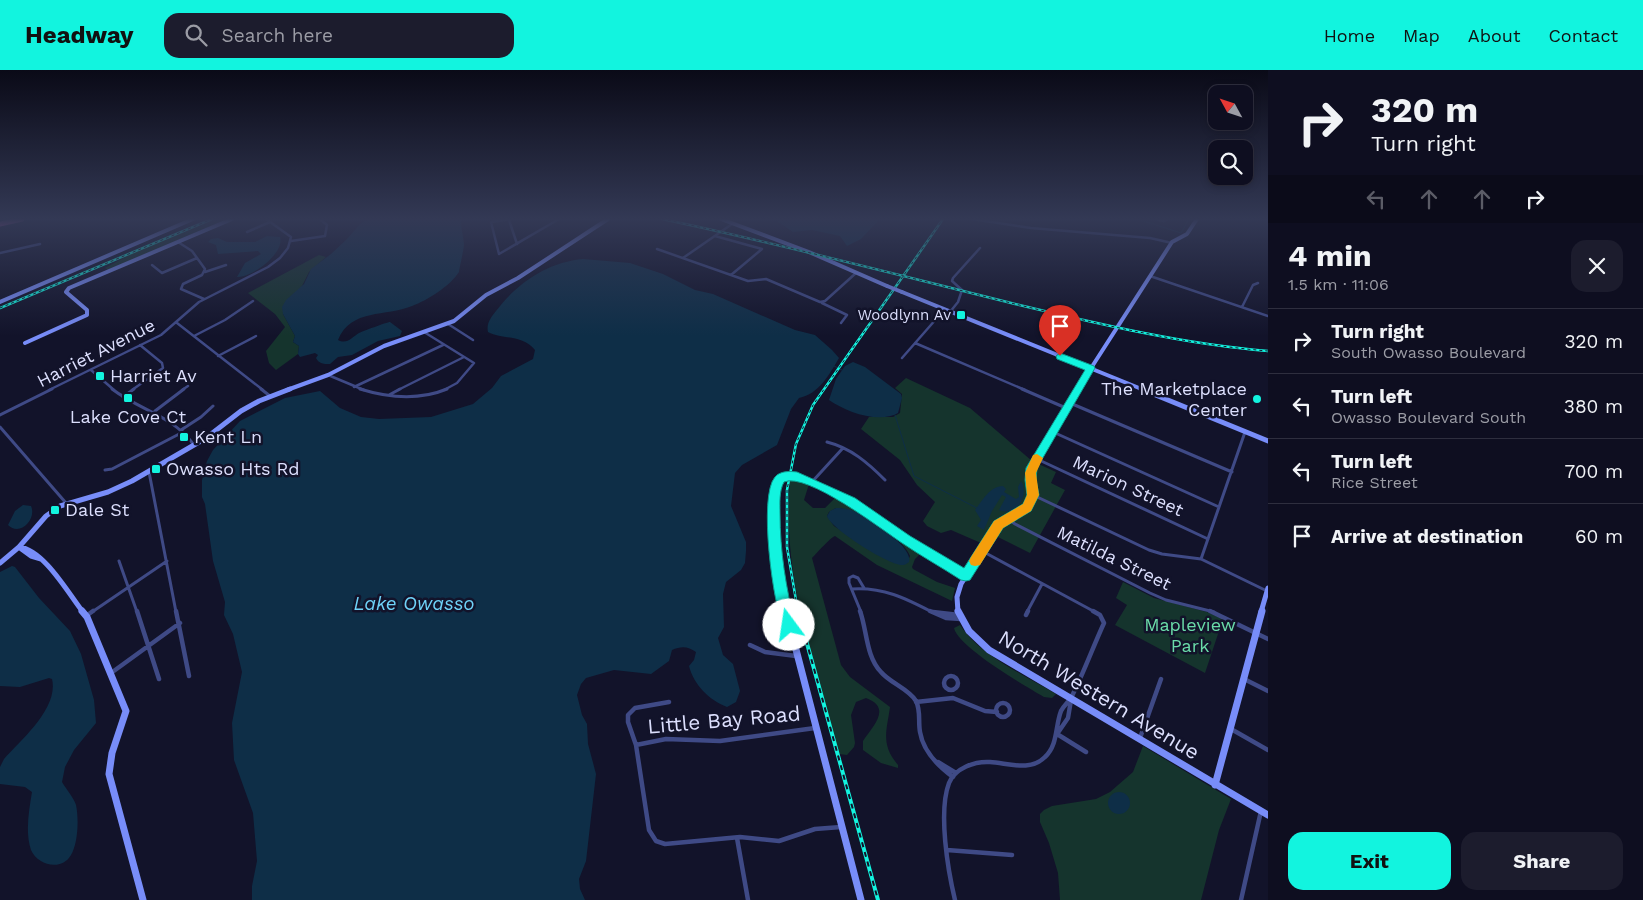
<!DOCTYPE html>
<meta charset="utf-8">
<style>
body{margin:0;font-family:"Work Sans",sans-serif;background:#1c1c2d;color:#f1f3f6;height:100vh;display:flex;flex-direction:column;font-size:19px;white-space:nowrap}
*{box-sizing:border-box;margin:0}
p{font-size:16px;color:#9b9ca5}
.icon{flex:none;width:28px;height:28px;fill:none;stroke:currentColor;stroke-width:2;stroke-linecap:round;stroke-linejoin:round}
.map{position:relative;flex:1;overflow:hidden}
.side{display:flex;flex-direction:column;background:#0e0e20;width:375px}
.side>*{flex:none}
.hud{background:#0e0e20;color:#f1f3f6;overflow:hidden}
.needle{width:32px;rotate:310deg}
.fabs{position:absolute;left:1208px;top:15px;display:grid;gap:10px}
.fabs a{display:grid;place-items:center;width:45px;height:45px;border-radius:10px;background:#0e0e20;box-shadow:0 2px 8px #0003,0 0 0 1px #2e2e3e;font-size:25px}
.pin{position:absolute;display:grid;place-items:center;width:42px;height:42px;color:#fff;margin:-51px -21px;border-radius:50% 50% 50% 0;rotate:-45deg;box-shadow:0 0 5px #0007}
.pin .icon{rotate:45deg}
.me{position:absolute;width:55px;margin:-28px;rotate:346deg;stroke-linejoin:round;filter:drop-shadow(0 0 4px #0008)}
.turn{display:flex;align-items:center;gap:18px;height:105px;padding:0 20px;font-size:22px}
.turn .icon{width:65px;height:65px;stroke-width:2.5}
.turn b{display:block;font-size:35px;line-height:42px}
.lanes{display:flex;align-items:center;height:48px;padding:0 20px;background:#0003;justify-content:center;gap:25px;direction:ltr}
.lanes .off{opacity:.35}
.round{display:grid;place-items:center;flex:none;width:52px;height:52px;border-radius:15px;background:#1c1c2d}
.summary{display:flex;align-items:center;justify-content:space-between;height:85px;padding:0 20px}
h1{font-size:30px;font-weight:700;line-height:38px}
.primary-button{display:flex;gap:10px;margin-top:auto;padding:10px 20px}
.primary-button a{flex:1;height:58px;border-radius:15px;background:#12f4df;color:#111;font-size:20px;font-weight:700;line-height:58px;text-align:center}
.primary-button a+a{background:#1c1c2d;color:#f1f3f6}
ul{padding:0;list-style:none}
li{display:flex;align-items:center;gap:15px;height:65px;padding:0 20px;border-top:1px solid #2e2e3e}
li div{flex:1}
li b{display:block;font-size:19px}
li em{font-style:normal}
header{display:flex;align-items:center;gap:30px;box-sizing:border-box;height:70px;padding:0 25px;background:#12f4df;color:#111}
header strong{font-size:24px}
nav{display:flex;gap:28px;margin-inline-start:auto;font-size:18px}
.search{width:350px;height:45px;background:#1c1c2d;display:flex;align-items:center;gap:12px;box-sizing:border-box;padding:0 18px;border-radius:15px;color:#9b9ca5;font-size:19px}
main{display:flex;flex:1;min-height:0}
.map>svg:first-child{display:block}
.green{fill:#15342d;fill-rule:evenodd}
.water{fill:#0e2e47}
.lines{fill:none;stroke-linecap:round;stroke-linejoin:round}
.stream{stroke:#0e2e47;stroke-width:1}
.street-far2{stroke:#3f4a86;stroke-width:2.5}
.street-far1{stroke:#3f4a86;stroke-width:3}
.street{stroke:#3f4a86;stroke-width:4.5}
.secondary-far2{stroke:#788df9;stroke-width:4}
.secondary-far1{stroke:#788df9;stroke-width:5}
.secondary{stroke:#788df9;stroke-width:7}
.highway{stroke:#f85dc5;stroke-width:5}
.rail-far1-casing{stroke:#12f4df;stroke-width:2.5}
.rail-casing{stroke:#12f4df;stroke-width:4}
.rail-far1{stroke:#12132a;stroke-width:1;stroke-dasharray:3;stroke-linecap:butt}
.rail{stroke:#12132a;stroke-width:2;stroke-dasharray:5;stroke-linecap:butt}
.secondary-bridge{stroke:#788df9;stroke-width:4}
.route{fill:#12f4df;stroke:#0c9f91}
.slow{fill:#f59e0b}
.poi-dot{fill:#12f4df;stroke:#12132a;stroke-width:2}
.labels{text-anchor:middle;stroke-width:5;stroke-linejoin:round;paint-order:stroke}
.far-poi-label{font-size:15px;fill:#dcdffd;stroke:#12132a;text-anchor:end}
.street-label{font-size:18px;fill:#dcdffd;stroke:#12132a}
.poi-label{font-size:18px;fill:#dcdffd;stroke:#12132a;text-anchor:start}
.park-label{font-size:18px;fill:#6adca9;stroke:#12132a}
.water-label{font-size:19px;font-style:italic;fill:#6fd3f9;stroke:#12132a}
.near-street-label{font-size:21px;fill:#dcdffd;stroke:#12132a}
</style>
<header>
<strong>Headway</strong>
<div class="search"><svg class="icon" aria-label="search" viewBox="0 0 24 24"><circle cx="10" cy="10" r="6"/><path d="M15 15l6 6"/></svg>Search here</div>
<nav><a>Home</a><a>Map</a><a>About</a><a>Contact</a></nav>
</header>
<main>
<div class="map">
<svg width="1268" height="830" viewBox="0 0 1268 830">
<rect width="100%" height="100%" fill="#12132a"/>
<path class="green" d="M215 149H227L108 200 105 198 135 182Z
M319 185 326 187 309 202 302 216 283 244 295 266 293 272 299 276 298 284 276 300 269 293 266 281 285 257 275 244 248 223Z
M906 308 970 338 1032 391 1056 402 1051 413 1065 420 1030 483 988 462 981 473 951 460 941 463 927 456 923 451 935 432 917 415 900 390 861 359 869 347H893L900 343 902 324 895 318Z
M790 409 799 410 809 414 804 430 813 438H825L836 427 863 442 921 483 915 489 912 497 913 499 937 512 955 518 952 531 877 495 835 466C830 468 817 483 812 488L841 595 850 607 890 637C887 660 880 674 898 695V698L881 693 863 680V671C872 657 893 638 866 628L856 632 851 645 855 673 854 677 847 685 839 684C814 594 781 504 790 409ZM836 438C856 438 903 467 910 486L907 493 899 494 890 491 834 456 827 446 829 442Z
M1123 512 1154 528 1207 542 1223 549 1205 603 1115 555 1127 535 1116 528Z
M960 555C980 586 1025 605 1056 624L1052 628 1044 627C1025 616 958 577 954 558Z
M1143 676 1231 729 1219 760 1201 830H1060L1058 803 1049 773 1040 752V744L1044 740 1052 736 1096 729 1110 722 1133 702Z"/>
<path class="water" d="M368 149H461C461 159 463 164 464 174 464 179 460 195 459 202 450 216 428 230 412 236 386 247 351 238 338 270 347 275 352 267 359 263 361 262 387 252 390 252L402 261 400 266 378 271 352 285 338 287 330 294C324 294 319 294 316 288L318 285 315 283 300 287 298 284 299 276 293 272 295 266 283 244 282 237 286 230 304 214 311 199 331 184 347 169 361 153Z
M774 149H879V150L861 169 847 176 840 166 812 160 793 162Z
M267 166 280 167C285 183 252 208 237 207L245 193 261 184 258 181 218 184 216 175 208 172 211 169 218 168 227 172H255Z
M583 189 630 193 663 204 695 220 713 224 795 260 815 265 832 280 839 288C829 305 819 324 799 328L791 339 777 375 742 395 735 403 731 436 746 472V481L745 493 741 500 726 512 723 524 724 557 718 568 723 585 733 594 740 621 736 632 727 637C709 630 694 615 689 596L694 590 696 582C688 576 681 576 672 580L669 591 651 604 614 600 586 608 581 614 577 625 582 645 587 654 588 674 596 704 586 791 579 809 580 819 585 830H252V816L257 791 253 743 234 690 232 653 242 602 233 564 224 545 225 532 213 491 205 434 202 427V410L207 391 213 380 240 351 285 328 320 321 340 338 361 347 379 349 431 347 473 334 492 318 501 306 533 289 535 280C522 264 503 270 488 262 486 254 491 247 496 241 517 213 548 192 583 189Z
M853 292 865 297 901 324 902 328 898 343C879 354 846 342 829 330L836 309 845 296Z
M1021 411C1030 425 1016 448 999 440L1006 427 1002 425 992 441 984 460 977 456 981 450 975 440C982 431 990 416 1003 416L1006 419 1004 422 1016 429 1019 427 1018 417Z
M23 435 31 436C37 449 20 467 8 455L15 441Z
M836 438C843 438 850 439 856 442 869 448 914 477 909 492 906 494 906 495 902 495 888 495 830 458 827 446L830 441Z
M12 496 15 497 39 528 70 561 81 584 94 630 96 653 74 680 65 697 62 712C66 719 74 728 76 735 79 749 78 773 71 785 62 801 38 796 31 780 25 762 29 740 32 722L25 717 0 714V697L4 689C21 670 59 638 52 609L49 608 20 617 0 616V502Z
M1108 733a11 11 0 1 1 22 0a11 11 0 1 1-22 0Z"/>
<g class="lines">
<path class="stream" d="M1137 149 1181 163 1189 149
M834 296 842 300
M895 345 914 406 977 438"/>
<path class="street-far2" d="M510 149 491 152 499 184 559 149
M972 149 1031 158 1150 168 1172 173
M1155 149 1164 151 1168 149
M509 150 517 174
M247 162 270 152
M715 166 762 179 731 205
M291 171 325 166 327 155 320 149
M178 172 192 181 205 199 202 205 183 214 181 219 204 229
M657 179 748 211 766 209 820 232 825 231 856 203
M0 183 40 174
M683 188 732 154
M152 195 162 203 197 188
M205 202 226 195
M1150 206 1268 246
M822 233 847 245 841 253
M1242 237 1253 215 1258 213
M950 242 958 232 962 220 952 211 953 208 980 178
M177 253 263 320
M448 254 473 270
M424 262 474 293 457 313 444 320
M194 266 225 250 253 231
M915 273 1025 320
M218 286 256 266
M902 288 937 248 947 241
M91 300 114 320
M328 305 364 320
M354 317 443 275
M49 320 161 265 199 232 268 197 280 188 288 178 291 167 266 149
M132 320 163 298 162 293 140 275
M182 320 188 316
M398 320 464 287"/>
<path class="street-far1" d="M112 319C141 341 172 345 194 375
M261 319 270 326
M360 319C389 328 418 331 447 319
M1022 319 1066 338
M389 325 400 319
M123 327 134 319
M1070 333 1232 402
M155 341 184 319
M0 345 52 319
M0 357 66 433
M181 360 201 347 213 336
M1053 362 1219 437
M827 372C851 378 868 393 885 410
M1037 389 1208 469
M105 400 112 399 183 362
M149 402 176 542
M811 413 843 378
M1033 425 1149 480 1162 484 1201 489 1267 521
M1007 448 1015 454 1150 523 1166 530 1214 542
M982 481 1095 542
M1201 489 1245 362
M119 491 137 542
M852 519C883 517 905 528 932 542
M92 542 167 491
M861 542 849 513V508L853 506 858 508 864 518
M933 542H935
M1027 542 1042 514"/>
<path class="street" d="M137 541 159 609
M176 541 189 606
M860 541C867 560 866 587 881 602 890 613 909 619 916 631 921 641 918 651 920 662 923 681 938 696 953 707
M930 541 946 548 961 549
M1210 541 1268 569
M933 542 959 545
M1026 545 1028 541
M86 546 93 541
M750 575 765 582 796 586
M111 603 180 553
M944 613a7 7 0 1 1 14 0a7 7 0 1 1-14 0Z
M1244 609 1268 621
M669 632 635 638 628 645V652L636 675 649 760 656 771 665 774 740 767 779 771 815 759 841 757
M916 632 953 628 985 641 997 642
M996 640a7 7 0 1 1 14 0a7 7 0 1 1-14 0Z
M1231 659 1268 680
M1057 664 1068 648 1071 630
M1057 664 1086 682
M1140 668 1161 609
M636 675 666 669 720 671 815 658
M938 692 956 703
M737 768 748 830
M947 780 1012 785
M955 830C948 801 938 742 949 713 955 698 975 691 990 692 1008 693 1030 702 1045 687 1058 675 1055 657 1061 641 1064 635 1069 632 1072 626 1084 602 1093 577 1104 553L1100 545 1093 541
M1241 830 1261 741"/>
<path class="secondary-far2" d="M721 149 809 182 887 216
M902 222 1144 320
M0 232 193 149
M25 273 87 245V240L66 222 69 218 232 149
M287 320 328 305 384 276 454 251 486 225 518 208 608 149
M1077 320 1172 172 1187 164 1197 149"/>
<path class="secondary-far1" d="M1141 319 1268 371
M19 477C44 480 68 523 83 542
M20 478 31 486 41 489
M0 493 19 477 46 446 60 436 108 422 132 411 206 368 241 341 259 331 290 319
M786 542C775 500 772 458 776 415L785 406C830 409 879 452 916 476 933 487 949 496 966 506
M958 542 957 527 961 514 997 457C1005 447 1021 446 1028 435 1035 423 1027 409 1033 397 1045 370 1063 345 1078 319
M1261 542 1268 518"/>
<path class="secondary" d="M82 541 87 547 126 641 112 683 109 704 143 830
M786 541 861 830
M958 541 969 561 989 580 1268 745
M1215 715 1262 541"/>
<path class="highway" d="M0 154 22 149"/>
<g class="rail-far1-casing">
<path id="rail-far1" d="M662 149C781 174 898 205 1015 234 1099 254 1182 274 1268 281
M0 238 212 149
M798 542 787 477V420L796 374 813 335 943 149"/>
</g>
<g class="rail-casing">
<path id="rail" d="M798 541 878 830"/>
</g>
<use href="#rail-far1" class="rail-far1"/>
<use href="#rail" class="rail"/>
<path class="secondary-bridge" d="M887 216 902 222"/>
</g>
<linearGradient id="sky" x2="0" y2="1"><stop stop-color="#0a0a17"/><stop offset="0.56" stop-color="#333955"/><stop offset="1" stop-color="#333955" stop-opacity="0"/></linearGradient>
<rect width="1268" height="266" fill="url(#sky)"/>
<path class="route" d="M1060 283 1094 296 1095 298 1037 398 1036 410 1039 425 1031 441 1003 458 970 510 966 511 961 510C941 497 921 486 902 473 881 459 807 402 784 412 779 421 780 433 780 443 780 482 786 517 795 555L793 559 789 561 784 559C773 536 758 426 775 407 780 401 789 401 797 402L855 428 910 466 964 498 994 451 1023 434 1027 425 1025 410 1026 398 1085 300 1057 289 1056 286Z"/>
<path class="slow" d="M1037 384 1043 388 1036 403 1039 425 1031 441 1003 458 980 495 975 496 971 495 969 491 971 487 994 451 1023 434 1027 425 1025 403 1033 385Z"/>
<g class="poi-dot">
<rect x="956" y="240" width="10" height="10" rx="2.5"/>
<rect x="95" y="301" width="10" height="10" rx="2.5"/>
<rect x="123" y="323" width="10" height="10" rx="2.5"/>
<circle cx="1257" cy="329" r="5"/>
<rect x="179" y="362" width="10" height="10" rx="2.5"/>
<rect x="151" y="394" width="10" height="10" rx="2.5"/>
<rect x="50" y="435" width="10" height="10" rx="2.5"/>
</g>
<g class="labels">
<g class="far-poi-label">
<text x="951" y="250">Woodlynn Av</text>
</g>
<g class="street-label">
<text transform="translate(96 283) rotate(-27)" y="6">Harriet Avenue</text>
<text transform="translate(1128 416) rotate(25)" y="6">Marion Street</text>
<text transform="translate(1114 488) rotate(26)" y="6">Matilda Street</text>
</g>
<g class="poi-label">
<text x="110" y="312">Harriet Av</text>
<text x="1247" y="325" text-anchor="end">The Marketplace<tspan x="1247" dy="21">Center</tspan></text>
<text x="128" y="353" text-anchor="middle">Lake Cove Ct</text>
<text x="194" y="373">Kent Ln</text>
<text x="166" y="405">Owasso Hts Rd</text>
<text x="65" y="446">Dale St</text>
</g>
<g class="park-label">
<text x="1190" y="561">Mapleview<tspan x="1190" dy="21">Park</tspan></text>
</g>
<g class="water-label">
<text x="414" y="540">Lake Owasso</text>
</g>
<g class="near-street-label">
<text transform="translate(1099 625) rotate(31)" y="7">North Western Avenue</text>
<text transform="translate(724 650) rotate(-5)" y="7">Little Bay Road</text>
</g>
</g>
</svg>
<div class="fabs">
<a><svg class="needle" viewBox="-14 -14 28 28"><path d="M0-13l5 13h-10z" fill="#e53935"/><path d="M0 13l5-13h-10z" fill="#9b9ca5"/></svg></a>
<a><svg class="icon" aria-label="search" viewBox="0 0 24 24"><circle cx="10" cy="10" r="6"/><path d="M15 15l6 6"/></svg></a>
</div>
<div class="pin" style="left:1060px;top:286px;background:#d93025"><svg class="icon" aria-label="arrive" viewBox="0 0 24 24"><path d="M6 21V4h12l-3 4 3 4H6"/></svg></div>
<svg class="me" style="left:789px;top:555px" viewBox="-20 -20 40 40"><circle r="19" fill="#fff"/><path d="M0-13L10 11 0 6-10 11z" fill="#12f4df"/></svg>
</div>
<section class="side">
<div class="hud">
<div class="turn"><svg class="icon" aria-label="right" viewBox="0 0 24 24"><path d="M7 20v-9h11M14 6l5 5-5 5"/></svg><div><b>320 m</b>Turn right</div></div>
<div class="lanes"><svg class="icon off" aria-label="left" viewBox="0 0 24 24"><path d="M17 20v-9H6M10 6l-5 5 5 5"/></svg><svg class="icon off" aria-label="ahead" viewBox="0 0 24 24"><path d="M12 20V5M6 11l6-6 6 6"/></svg><svg class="icon off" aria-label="ahead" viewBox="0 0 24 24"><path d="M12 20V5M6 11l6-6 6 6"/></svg><svg class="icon" aria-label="right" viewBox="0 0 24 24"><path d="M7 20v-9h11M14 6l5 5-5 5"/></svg></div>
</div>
<div class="summary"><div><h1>4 min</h1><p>1.5 km · 11:06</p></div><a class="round"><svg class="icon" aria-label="close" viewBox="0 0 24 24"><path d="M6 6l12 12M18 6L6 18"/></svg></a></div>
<ul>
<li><svg class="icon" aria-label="right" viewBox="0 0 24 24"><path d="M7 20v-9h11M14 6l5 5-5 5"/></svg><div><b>Turn right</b><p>South Owasso Boulevard</p></div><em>320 m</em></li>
<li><svg class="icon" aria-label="left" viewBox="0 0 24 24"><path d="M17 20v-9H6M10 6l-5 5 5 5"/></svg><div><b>Turn left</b><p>Owasso Boulevard South</p></div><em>380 m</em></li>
<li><svg class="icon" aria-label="left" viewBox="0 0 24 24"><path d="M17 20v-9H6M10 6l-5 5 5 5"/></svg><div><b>Turn left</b><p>Rice Street</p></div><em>700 m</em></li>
<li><svg class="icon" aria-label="arrive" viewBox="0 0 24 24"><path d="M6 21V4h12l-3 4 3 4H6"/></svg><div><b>Arrive at destination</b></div><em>60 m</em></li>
</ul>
<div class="primary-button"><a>Exit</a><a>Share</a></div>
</section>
</main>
